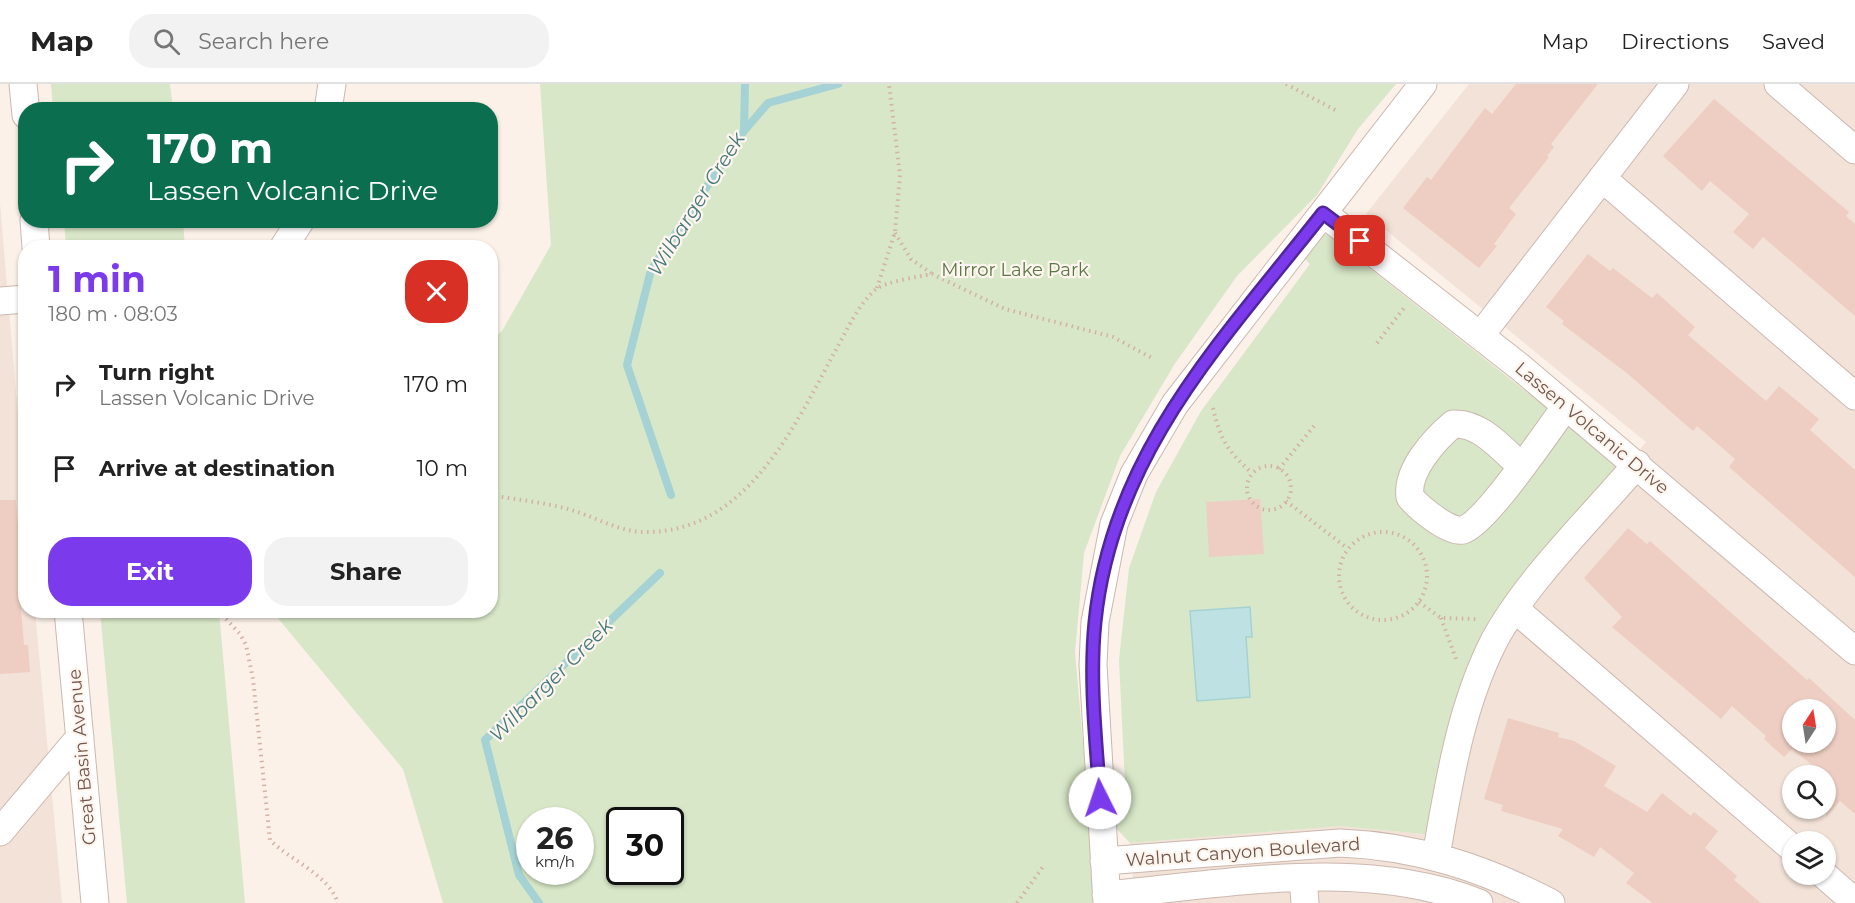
<!DOCTYPE html>
<meta charset="utf-8">
<style>
body{margin:0;font-family:Montserrat,sans-serif;background:#f2f2f2;color:#222;height:100vh;display:flex;flex-direction:column;font-size:22px;white-space:nowrap}
*{box-sizing:border-box;margin:0}
p{font-size:20px;color:#767676}
.icon{flex:none;width:33px;height:33px;fill:none;stroke:currentColor;stroke-width:2;stroke-linecap:round;stroke-linejoin:round}
.map{position:relative;flex:1;overflow:hidden}
.panel{position:absolute;left:18px;top:156px;width:480px;height:378px;display:flex;flex-direction:column;background:#fff;border-radius:24px;box-shadow:0 2px 4px #0004}
.panel>*{flex:none}
.banner{position:absolute;left:18px;top:18px;width:480px;height:126px;border-radius:24px;box-shadow:0 2px 4px #0004;background:#0b6e4f;color:#fff;overflow:hidden}
.needle{width:39px;rotate:12deg}
.fabs{position:absolute;left:1782px;top:615px;display:grid;gap:12px}
.fabs a{display:grid;place-items:center;width:54px;height:54px;border-radius:50%;background:#fff;box-shadow:0 2px 4px #0004;font-size:30px}
.speed{position:absolute;left:516px;top:723px;display:flex;gap:12px;font-size:30px;font-weight:700;text-align:center}
.speed>*{display:grid;place-content:center;width:78px;height:78px;border-radius:50%;background:#fff;box-shadow:0 2px 4px #0004;line-height:1}
.speed small{font-size:15px;font-weight:400}
.speed .limit{border:3px solid #111;border-radius:9px;background:#fff;color:#111}
.pin{position:absolute;display:grid;place-items:center;width:51px;height:51px;color:#fff;margin:-26px;border-radius:12px;box-shadow:0 3px 9px #0006}
.me{position:absolute;width:66px;margin:-33px;rotate:356deg;stroke-linejoin:round;filter:drop-shadow(0 0 4px #0008)}
.turn{display:flex;align-items:center;gap:21px;height:126px;padding:0 30px;font-size:27px}
.turn .icon{width:78px;height:78px;stroke-width:2.5}
.turn b{display:block;font-size:42px;line-height:51px}
.round{display:grid;place-items:center;flex:none;width:63px;height:63px;border-radius:24px;background:#f2f2f2}
.headline{display:flex;align-items:center;justify-content:space-between;height:102px;padding:0 30px}
h1{font-size:36px;font-weight:700;line-height:45px;color:#7c3aed}
.cta{display:flex;gap:12px;margin-top:auto;padding:12px 30px}
.cta a{flex:1;height:69px;border-radius:24px;background:#7c3aed;color:#fff;font-size:24px;font-weight:700;line-height:69px;text-align:center}
.cta a+a{background:#f2f2f2;color:#222}
ul{padding:0;list-style:none}
li{display:flex;align-items:center;gap:18px;height:84px;padding:0 30px}
li div{flex:1}
li b{display:block;font-size:22px}
li em{font-style:normal}
header{display:flex;align-items:center;gap:36px;box-sizing:border-box;height:84px;padding:0 30px;background:#fff;border-bottom:2px solid #e0e0e0}
header strong{font-size:28px}
nav{display:flex;gap:33px;margin-inline-start:auto;font-size:21px}
.search{width:420px;height:54px;background:#f2f2f2;display:flex;align-items:center;gap:15px;box-sizing:border-box;padding:0 21px;border-radius:24px;color:#767676;font-size:22px}
.map>svg:first-child{display:block}
.residential{fill:#f2e2d7;fill-rule:evenodd}
.green{fill:#d8e7c7;fill-rule:evenodd}
.water{fill:#bee2e3;stroke:#a5d2d4;stroke-width:1.5}
.lines{fill:none;stroke-linecap:round;stroke-linejoin:round}
.stream{stroke:#a5d2d4;stroke-width:8}
.building{fill:#eecec2;fill-rule:evenodd}
.minor-casing{stroke:#ccb8af;stroke-width:29}
.path{stroke:#d3b1a5;stroke-width:4;stroke-dasharray:1.5 4.5;stroke-linecap:butt}
.minor{stroke:#fff;stroke-width:27}
.route-casing{stroke:#51269a;stroke-width:15}
.route{stroke:#7c3aed;stroke-width:10}
.labels{text-anchor:middle;stroke-width:4.5;stroke-linejoin:round;paint-order:stroke}
.park-label{font-size:18px;fill:#5b7847;stroke:#fef6ee}
.street-label{font-size:18px;fill:#73574e;stroke:#fef6ee}
.water-label{font-size:20px;font-style:italic;fill:#467a7d;stroke:#fef6ee}
</style>
<header>
<strong>Map</strong>
<div class="search"><svg class="icon" aria-label="search" viewBox="0 0 24 24"><circle cx="10" cy="10" r="6"/><path d="M15 15l6 6"/></svg>Search here</div>
<nav><a>Map</a><a>Directions</a><a>Saved</a></nav>
</header>
<div class="map">
<svg width="1855" height="819" viewBox="0 0 1855 819">
<rect width="100%" height="100%" fill="#fbf1e8"/>
<path class="residential" d="M1469 0H1855V819H1135L1130 759 1340 742 1433 751 1517 508 1646 358 1366 130ZM1792 626H1826V658H1792ZM1792 692H1826V724H1792ZM1792 758H1826V790H1792Z
M0 119 25 414 26 526 35 527 62 819H0Z"/>
<path class="green" d="M51 0H170L173 25H53Z
M540 0H1396L1358 45 1317 111 1237 192 1174 281 1120 372 1084 469 1075 568 1097 819H443L403 685 272 527 490 526 491 256 502 247 551 161ZM530 736H580V788H530ZM620 736H670V788H620Z
M64 137H183L185 163H66Z
M1326 150 1623 384 1517 508 1433 751 1340 742 1130 759 1117 745 1116 722 1126 719 1119 576 1129 484 1156 408 1201 327 1310 180 1304 174 1318 155Z
M100 527H219L245 819H127Z"/>
<path class="water" d="M1250 523 1252 553H1246L1250 613 1197 617 1190 527Z"/>
<g class="lines">
<path class="stream" d="M744 46 745 0
M671 411 627 281 651 186 744 47 768 19 838 0
M539 819 519 791 485 656 660 489"/>
</g>
<path class="building" d="M1516 0H1598L1551 60 1554 63 1547 72 1549 73 1509 124 1516 130 1494 160 1497 162 1479 184 1403 124 1427 93 1431 96 1485 24 1492 30Z
M1714 15 1849 128 1846 132 1855 140V232L1763 153 1753 165 1733 148 1749 130 1710 97 1702 107 1663 72Z
M1588 170 1610 187 1613 184 1652 214 1657 209 1695 243 1688 251 1766 317 1779 302 1819 335 1810 346 1855 386V493L1729 383 1735 375 1697 342 1693 347 1628 290 1562 240 1564 237 1546 223Z
M1260 415 1264 470 1209 473 1206 418Z
M0 416H16L22 499 19 500 24 561H28L30 588 0 590Z
M1628 444 1647 460 1650 457 1807 596 1809 594 1855 636V730L1840 717 1826 733V692L1792 665 1784 673 1764 655 1766 652 1732 622 1721 635 1612 543 1622 533 1584 494ZM1792 626H1826V658H1792Z
M1508 634 1559 649 1558 653 1574 657 1616 682 1604 702 1647 728 1662 709 1691 732 1694 728 1718 747 1705 764 1737 792 1734 796 1761 819H1653L1626 799 1634 789 1600 763 1594 773 1558 752 1563 745 1501 727 1503 721 1484 715Z"/>
<g class="lines">
<g class="minor-casing">
<path id="minor" d="M23 0 26 31
M1778 0 1855 66
M328 26 332 0
M1602 94 1855 312
M1323 129 1520 283 1855 567
M34 136 36 164
M283 164 301 136
M0 217 26 215
M1480 252 1675 0
M1521 382C1502 365 1480 338 1453 340 1434 356 1406 387 1410 413 1418 423 1450 450 1463 446 1486 439 1549 345 1566 322
M1515 525 1792 764
M68 526 95 819
M0 748 80 653
M1436 772C1449 699 1460 624 1494 557 1526 497 1592 433 1637 380
M1104 777 1340 759C1417 762 1484 784 1551 819
M1823 790 1855 818
M1303 794 1305 819
M1106 811C1227 800 1363 773 1479 819
M1107 819 1093 581 1095 538 1114 440 1134 390 1175 320 1423 0"/>
</g>
<path class="path" d="M1286 0 1339 28
M895 149 911 175 931 189
M877 204 895 148 900 91 889 0
M1377 259 1404 224
M1213 324C1220 355 1228 368 1252 389
M1247 404a22 22 0 1 1 44 0a22 22 0 1 1-44 0Z
M1279 385 1314 342
M490 411C517 416 545 418 571 426 596 433 619 448 645 448 744 449 793 346 833 271 845 250 857 222 875 206 886 197 918 193 932 190L1005 225 1113 253 1152 274
M1286 417 1347 464
M1339 492a44 44 0 1 1 88 0a44 44 0 1 1-88 0Z
M1419 518 1441 534 1476 535
M218 526 240 550 246 561 253 595 270 756C291 777 328 790 338 819
M1441 534 1456 575
M1017 819 1045 780"/>
<use href="#minor" class="minor"/>
</g>
<g class="lines">
<g class="route-casing">
<path id="route" d="M1100 714C1096 656 1089 596 1095 538 1112 369 1223 256 1323 129L1360 157"/>
</g>
<use href="#route" class="route"/>
</g>
<g class="labels">
<g class="park-label">
<text x="1015" y="192">Mirror Lake Park</text>
</g>
<g class="street-label">
<text transform="translate(1592 344) rotate(40)" y="6">Lassen Volcanic Drive</text>
<text transform="translate(82 673) rotate(-95)" y="6">Great Basin Avenue</text>
<text transform="translate(1243 768) rotate(-4)" y="6">Walnut Canyon Boulevard</text>
</g>
<g class="water-label">
<text transform="translate(696 120) rotate(-58)" y="7">Wilbarger Creek</text>
<text transform="translate(551 596) rotate(-45)" y="7">Wilbarger Creek</text>
</g>
</g>
</svg>
<div class="fabs">
<a><svg class="needle" viewBox="-14 -14 28 28"><path d="M0-13l5 13h-10z" fill="#e53935"/><path d="M0 13l5-13h-10z" fill="#767676"/></svg></a>
<a><svg class="icon" aria-label="search" viewBox="0 0 24 24"><circle cx="10" cy="10" r="6"/><path d="M15 15l6 6"/></svg></a>
<a><svg class="icon" aria-label="layers" viewBox="0 0 24 24"><path d="M12 4l9 5-9 5-9-5zM3 14l9 5 9-5"/></svg></a>
</div>
<div class="speed"><div>26<small>km/h</small></div><div class="limit">30</div></div>
<div class="pin" style="left:1360px;top:157px;background:#d93025"><svg class="icon" aria-label="arrive" viewBox="0 0 24 24"><path d="M6 21V4h12l-3 4 3 4H6"/></svg></div>
<svg class="me" style="left:1100px;top:714px" viewBox="-20 -20 40 40"><circle r="19" fill="#fff"/><path d="M0-13L10 11 0 6-10 11z" fill="#7c3aed"/></svg>
<div class="banner">
<div class="turn"><svg class="icon" aria-label="right" viewBox="0 0 24 24"><path d="M7 20v-9h11M14 6l5 5-5 5"/></svg><div><b>170 m</b>Lassen Volcanic Drive</div></div>
</div>
<section class="panel">
<div class="headline"><div><h1>1 min</h1><p>180 m · 08:03</p></div><a class="round" style="background:#d93025;color:#fff"><svg class="icon" aria-label="close" viewBox="0 0 24 24"><path d="M6 6l12 12M18 6L6 18"/></svg></a></div>
<ul>
<li><svg class="icon" aria-label="right" viewBox="0 0 24 24"><path d="M7 20v-9h11M14 6l5 5-5 5"/></svg><div><b>Turn right</b><p>Lassen Volcanic Drive</p></div><em>170 m</em></li>
<li><svg class="icon" aria-label="arrive" viewBox="0 0 24 24"><path d="M6 21V4h12l-3 4 3 4H6"/></svg><div><b>Arrive at destination</b></div><em>10 m</em></li>
</ul>
<div class="cta"><a>Exit</a><a>Share</a></div>
</section>
</div>
